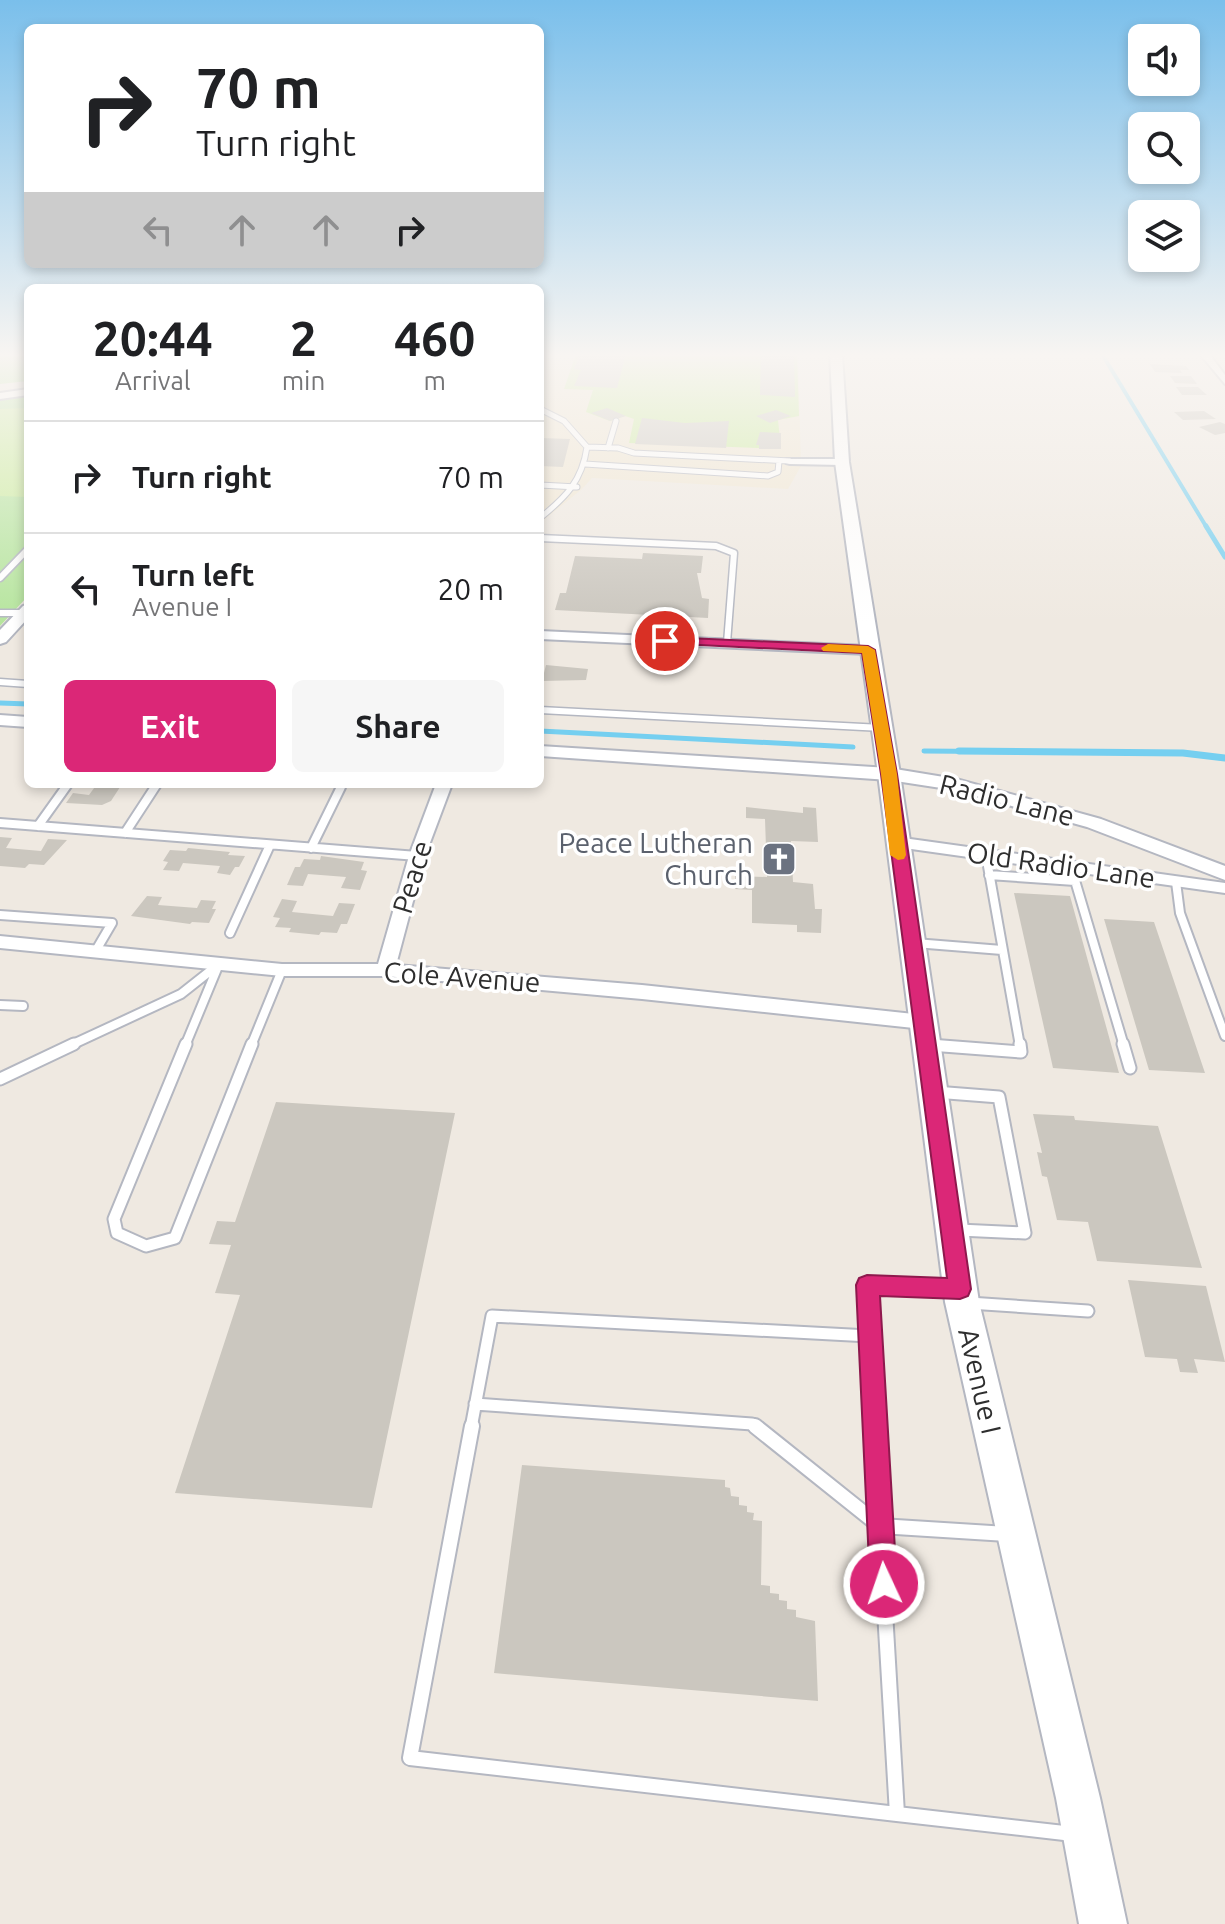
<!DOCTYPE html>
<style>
body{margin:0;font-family:Ubuntu,sans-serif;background:#f6f6f6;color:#202124;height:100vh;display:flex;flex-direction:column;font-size:30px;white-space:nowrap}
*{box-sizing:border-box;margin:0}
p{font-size:26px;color:#757577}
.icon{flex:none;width:44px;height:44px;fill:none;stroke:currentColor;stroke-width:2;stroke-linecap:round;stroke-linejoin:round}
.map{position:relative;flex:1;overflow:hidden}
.details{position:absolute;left:24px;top:284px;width:520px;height:504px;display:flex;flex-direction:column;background:#fff;border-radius:12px;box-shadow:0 4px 12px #0003}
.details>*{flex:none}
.top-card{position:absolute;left:24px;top:24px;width:520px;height:244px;border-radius:12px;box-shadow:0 4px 12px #0003;background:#fff;color:#202124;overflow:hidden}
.tools{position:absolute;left:1128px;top:24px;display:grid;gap:16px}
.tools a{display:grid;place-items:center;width:72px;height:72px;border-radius:12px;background:#fff;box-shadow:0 4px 12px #0003;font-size:40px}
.pin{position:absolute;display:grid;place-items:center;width:68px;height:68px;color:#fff;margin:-34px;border:4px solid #fff;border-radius:50%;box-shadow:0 2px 8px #0007}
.me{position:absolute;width:88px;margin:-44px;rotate:357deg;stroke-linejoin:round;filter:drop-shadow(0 0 6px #0008)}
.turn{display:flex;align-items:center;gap:28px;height:168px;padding:0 40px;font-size:36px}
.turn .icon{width:104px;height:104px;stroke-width:2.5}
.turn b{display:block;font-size:56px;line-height:68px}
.lanes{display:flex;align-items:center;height:76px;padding:0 40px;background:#0003;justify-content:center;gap:40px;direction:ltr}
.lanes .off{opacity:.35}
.eta{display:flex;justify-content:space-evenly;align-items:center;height:136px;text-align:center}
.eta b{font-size:48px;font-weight:700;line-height:56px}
.action{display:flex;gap:16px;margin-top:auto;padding:16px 40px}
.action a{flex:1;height:92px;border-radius:12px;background:#db2777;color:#fff;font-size:32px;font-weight:700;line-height:92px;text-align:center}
.action a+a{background:#f6f6f6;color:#202124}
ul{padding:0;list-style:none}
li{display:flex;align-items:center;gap:24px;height:112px;padding:0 40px;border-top:2px solid #e0e0e0}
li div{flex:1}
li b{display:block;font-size:30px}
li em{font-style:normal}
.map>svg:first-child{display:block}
.education{fill:#f0e6d1}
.green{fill:#b6e59e}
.pitch{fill:#c9ec9a}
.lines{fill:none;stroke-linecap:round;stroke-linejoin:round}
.stream-far2{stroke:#75cff0;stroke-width:4}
.stream-far1{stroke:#75cff0;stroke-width:5}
.stream{stroke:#75cff0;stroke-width:7}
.building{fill:#cbc7bf}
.service-far4-casing{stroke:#b4b7c1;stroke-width:7}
.service-far3-casing{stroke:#b4b7c1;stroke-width:9}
.service-far2-casing{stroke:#b4b7c1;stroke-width:12}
.service-far1-casing{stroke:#b4b7c1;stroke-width:15}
.service-casing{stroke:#b4b7c1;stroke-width:18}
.minor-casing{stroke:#b4b7c1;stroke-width:4}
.tertiary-casing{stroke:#b4b7c1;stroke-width:4}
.secondary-casing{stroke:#b4b7c1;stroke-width:4}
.service-far4{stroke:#fff;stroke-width:5}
.service-far3{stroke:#fff;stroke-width:6}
.service-far2{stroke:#fff;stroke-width:8}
.service-far1{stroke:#fff;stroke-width:11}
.service{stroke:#fff;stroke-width:14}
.minor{fill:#fff;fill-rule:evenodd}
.tertiary{fill:#fff;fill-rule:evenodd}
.secondary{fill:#fff;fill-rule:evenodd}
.route{fill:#db2777;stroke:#8e194d;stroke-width:2}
.slow{fill:#f59e0b}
.labels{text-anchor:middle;stroke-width:7;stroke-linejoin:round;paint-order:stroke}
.street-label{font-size:28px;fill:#2e2e2e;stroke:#fff}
.worship-label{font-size:28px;fill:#5b616d;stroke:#fff;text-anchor:end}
</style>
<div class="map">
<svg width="1225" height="1924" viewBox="0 0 1225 1924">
<rect width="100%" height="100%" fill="#efe9e1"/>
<path class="education" d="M540 354H798L801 466 788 489 592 478 582 489 540 523Z"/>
<path class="green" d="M0 354H28V381L0 384Z
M28 395V596L0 626V399Z"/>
<path class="pitch" d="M576 354H797L799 416 778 420 781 449 629 443 634 419 625 416 610 421 586 412 593 390 564 389Z
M28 408V497L0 496V409Z"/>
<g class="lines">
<path class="stream-far2" d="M1102 354 1207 528"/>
<path class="stream-far1" d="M1206 526 1225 557
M0 703 28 704
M540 731 853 747
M924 751 1185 753"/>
<path class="stream" d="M959 751 1183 753 1225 758"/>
</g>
<path class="building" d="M626 354 617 388 574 386 581 370 574 369 579 355Z
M761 354H794L795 397 760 395Z
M1150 364 1186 366 1189 370H1180L1182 373 1155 372Z
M1170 376H1191L1197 384 1175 383Z
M1176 387H1198L1207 395H1182Z
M607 408 626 416 610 421 591 413Z
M776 410 791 416 770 423 756 416Z
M1204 411 1216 419 1183 420 1174 412Z
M642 418 685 423 729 421 726 448 635 444Z
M1220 422 1225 424V433L1215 435 1199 427Z
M760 432 781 433V449H759V445H756Z
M540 438 570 439 563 467 540 466Z
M643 553 703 556 701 573H697L702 598 709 599 708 618 555 610 560 593H566L575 556 642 559Z
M546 665 588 669 586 680 542 681Z
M97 784H122L111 801 102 805 66 803 73 793 89 795Z
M746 807 803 813V807L816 808 818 842 791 841 793 882 813 884 815 909H822L821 933 797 932V925L752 923V890L735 889V876L767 877 765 819 746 818Z
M0 837 12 838 6 848 41 851 48 839 67 840 44 865 29 864 25 868 0 866Z
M188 848 230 852 228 855 245 856 239 867H235L230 875 217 873 220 866 183 863 179 871 163 870 168 862 163 861 170 850 186 851Z
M321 856 364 862 361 870 367 871 360 890 341 888 346 877 308 874 303 886 287 885 295 867H300L304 859 320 860Z
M1014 893 1070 896 1119 1073 1053 1068Z
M147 896 162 897 158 905 197 908 201 900 216 901 212 909H216L209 923 192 922 190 924 131 916Z
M282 899 297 901 292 912 333 916 339 903 355 904 347 924H341L337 933 321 932 319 935 289 932 291 928 275 927 280 918 273 917Z
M1104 919 1154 922 1205 1073 1149 1070Z
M276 1102 455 1113 372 1508 175 1493 240 1295 215 1293 231 1245 209 1244 217 1221 235 1222Z
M1033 1114 1074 1116 1075 1120 1158 1126 1202 1268 1097 1261 1088 1222 1057 1220 1047 1177 1042 1176 1037 1152 1042 1153Z
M1128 1280 1206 1286 1225 1362 1194 1359 1198 1373 1180 1372 1177 1359 1145 1357Z
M522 1465 725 1480V1487L730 1488 731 1496 739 1497V1505L747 1506V1512L754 1513 753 1520 762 1521 761 1585 770 1586V1593L779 1594V1600L787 1601V1609L796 1610V1617L815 1621 818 1701 494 1673Z"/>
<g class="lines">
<g class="service-far4-casing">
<path id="service-far4" d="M540 409 564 421 587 447C582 481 566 497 540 518
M587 447 618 448 634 453 790 461
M608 448 616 421
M585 464 768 476 778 472 779 461
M540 485 577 487"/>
</g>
<g class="service-far3-casing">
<path id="service-far3" d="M540 538 716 546 734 553 727 643
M0 578 28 549
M0 613H24
M0 682 28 684
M540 710 882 728"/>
</g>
<g class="service-far2-casing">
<path id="service-far2" d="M0 823 417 856
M38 826 68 784
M125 833 157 784
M311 848 341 787
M986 855 1020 1046
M1071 867 1124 1046
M989 875 1075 881
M1176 882 1180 913 1225 1036
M0 915 112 923 95 952
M230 933 270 845
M915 943 1002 950
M0 1005 23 1006
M930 1045 949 1046
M69 1046 181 994 219 964
M185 1046 219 964
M251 1046 282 970"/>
</g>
<g class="service-far1-casing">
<path id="service-far1" d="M186 1044 114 1219 117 1233 146 1246 175 1238 252 1044
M1123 1044 1130 1068
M930 1045 1021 1052 1020 1044
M0 1079 74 1044
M935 1092 999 1097 1025 1233 959 1230
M969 1303 1088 1311
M869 1336 867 1285 952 1289
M475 1404 752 1424 757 1428
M471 1428 492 1316 869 1336 874 1428"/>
</g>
<g class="service-casing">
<path id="service" d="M472 1426 410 1758 897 1814
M755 1426 880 1526 1007 1534
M874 1426 897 1814
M897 1814 1073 1834"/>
</g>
<g class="minor-casing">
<path id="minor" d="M1200 354H1209L1225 375V384Z
M786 459H842L847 462 842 465 790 464 786 463Z
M540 631 868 646 875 650 868 654 540 639Z
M436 784H452L425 856 396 965 642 985 923 1015 930 1017 932 1022 930 1027 923 1029 642 999 385 976H282L0 948V936L282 964H378L409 856Z
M896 837 1225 883V893L890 846 888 842Z"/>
</g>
<g class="tertiary-casing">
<path id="tertiary" d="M28 389V395L0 399V393Z
M28 604V618L6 642 0 644V630L23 606Z
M0 715 28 717V727L0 725Z
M540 746 889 768 956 779 1101 819 1225 866V880L1087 827 954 790 889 780 540 756Z"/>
</g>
<g class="secondary-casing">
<path id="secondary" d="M830 354H842L849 462 900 774 979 1302 1100 1798 1127 1924H1079L1056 1798 945 1302 878 774 835 462Z"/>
</g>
<use href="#service-far4" class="service-far4"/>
<use href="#service-far3" class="service-far3"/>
<use href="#service-far2" class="service-far2"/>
<use href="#service-far1" class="service-far1"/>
<use href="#service" class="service"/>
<use href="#minor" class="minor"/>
<use href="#tertiary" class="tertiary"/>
<use href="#secondary" class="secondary"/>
</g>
<linearGradient id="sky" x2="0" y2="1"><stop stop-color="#7abfeb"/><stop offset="0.57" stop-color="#f8f5f2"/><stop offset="1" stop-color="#f8f5f2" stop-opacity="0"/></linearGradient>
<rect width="1225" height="623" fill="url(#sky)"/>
<path class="route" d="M665 637 868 646 875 650 897 774 971 1289 968 1296 960 1299 880 1296 897 1584 893 1594 884 1598 874 1594 870 1584 856 1285 859 1278 867 1275 947 1278 881 774 862 653 660 643 658 641Z"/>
<path class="slow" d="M828 644 868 646 875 650 897 774 906 855 904 859 898 860 890 855 881 774 862 653 823 651 821 648Z"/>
<defs>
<g id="church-square" transform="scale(1.8)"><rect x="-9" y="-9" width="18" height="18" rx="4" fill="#6b7280" stroke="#fff"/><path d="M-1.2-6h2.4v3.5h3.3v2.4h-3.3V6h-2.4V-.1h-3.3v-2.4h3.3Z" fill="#fff"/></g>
</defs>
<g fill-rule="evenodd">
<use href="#church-square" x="779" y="859"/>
</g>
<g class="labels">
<g class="street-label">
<text transform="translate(1007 800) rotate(14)" y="10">Radio Lane</text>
<text transform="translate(1061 865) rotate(8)" y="10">Old Radio Lane</text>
<text transform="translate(412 877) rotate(-73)" y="10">Peace</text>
<text transform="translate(462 977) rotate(4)" y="10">Cole Avenue</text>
<text transform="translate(980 1381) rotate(77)" y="10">Avenue I</text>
</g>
<g class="worship-label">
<text x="753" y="853">Peace Lutheran<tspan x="753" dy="32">Church</tspan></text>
</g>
</g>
</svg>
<div class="tools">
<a><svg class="icon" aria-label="sound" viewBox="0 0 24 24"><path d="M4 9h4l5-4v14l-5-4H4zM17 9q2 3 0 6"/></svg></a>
<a><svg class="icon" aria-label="search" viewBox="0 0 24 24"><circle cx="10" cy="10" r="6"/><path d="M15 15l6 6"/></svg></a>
<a><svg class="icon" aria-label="layers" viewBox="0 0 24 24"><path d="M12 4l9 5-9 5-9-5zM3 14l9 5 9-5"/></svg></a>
</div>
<div class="pin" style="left:665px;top:641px;background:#d93025"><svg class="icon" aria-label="arrive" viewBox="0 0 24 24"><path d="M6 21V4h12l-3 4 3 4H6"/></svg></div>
<svg class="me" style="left:884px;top:1584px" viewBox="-20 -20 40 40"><circle r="17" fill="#db2777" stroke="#fff" stroke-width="3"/><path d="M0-11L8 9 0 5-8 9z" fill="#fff"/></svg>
<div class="top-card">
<div class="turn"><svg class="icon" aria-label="right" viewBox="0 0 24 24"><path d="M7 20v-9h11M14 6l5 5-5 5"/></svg><div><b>70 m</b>Turn right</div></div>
<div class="lanes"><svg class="icon off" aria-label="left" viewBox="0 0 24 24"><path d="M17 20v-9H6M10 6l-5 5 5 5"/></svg><svg class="icon off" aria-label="ahead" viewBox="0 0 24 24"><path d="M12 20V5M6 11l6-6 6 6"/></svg><svg class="icon off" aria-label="ahead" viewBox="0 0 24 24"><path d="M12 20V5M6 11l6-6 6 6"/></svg><svg class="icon" aria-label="right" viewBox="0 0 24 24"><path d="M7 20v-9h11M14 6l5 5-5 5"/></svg></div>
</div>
<section class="details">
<div class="eta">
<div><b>20:44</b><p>Arrival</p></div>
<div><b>2</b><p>min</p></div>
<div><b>460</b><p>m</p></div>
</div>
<ul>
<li><svg class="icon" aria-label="right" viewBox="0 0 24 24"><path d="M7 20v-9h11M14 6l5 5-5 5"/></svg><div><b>Turn right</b></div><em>70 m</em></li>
<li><svg class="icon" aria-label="left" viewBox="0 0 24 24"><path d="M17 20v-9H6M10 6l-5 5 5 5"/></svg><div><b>Turn left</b><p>Avenue I</p></div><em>20 m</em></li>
</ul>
<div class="action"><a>Exit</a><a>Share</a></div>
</section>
</div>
